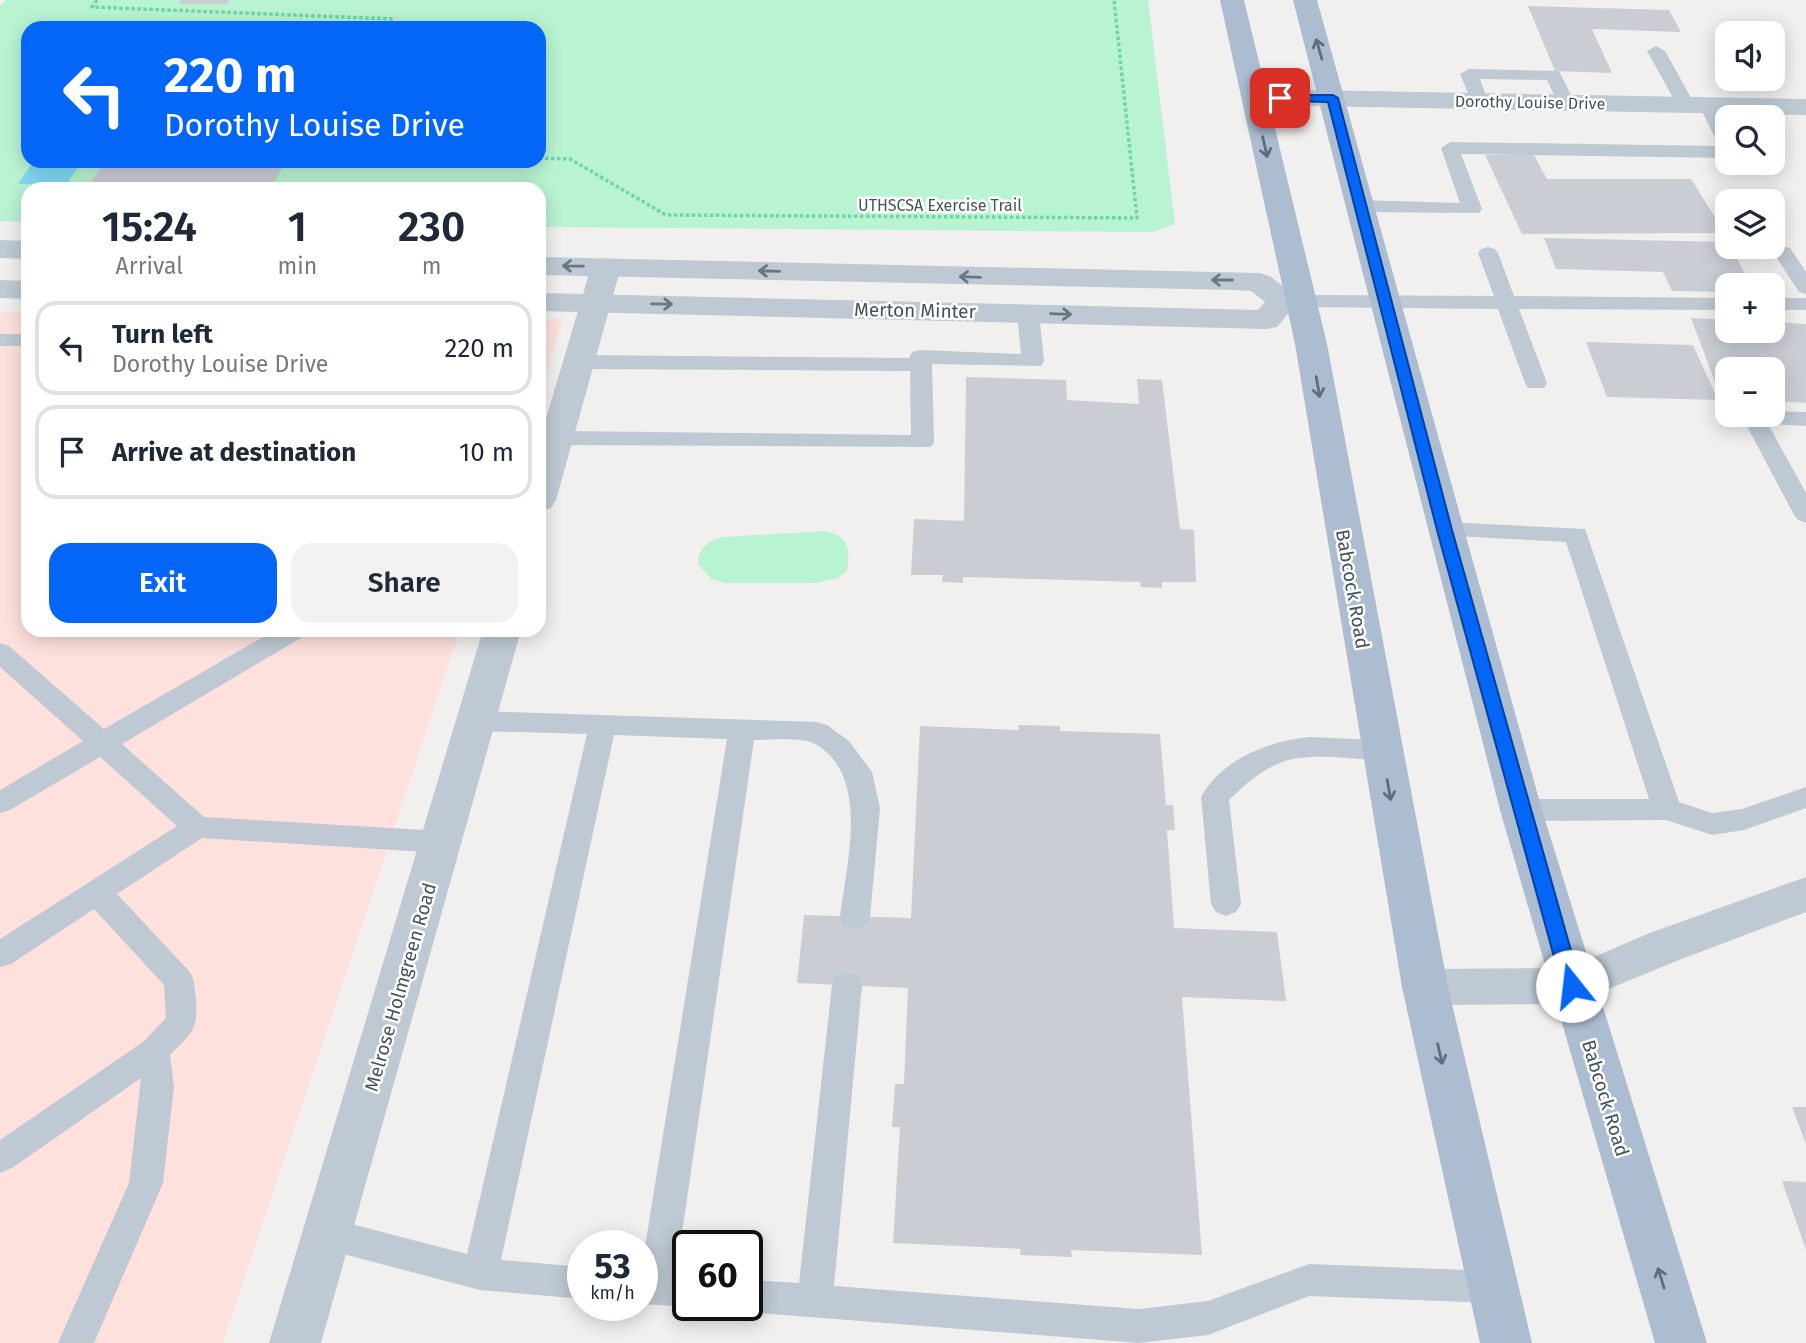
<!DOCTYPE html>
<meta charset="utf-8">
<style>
body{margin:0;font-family:"Fira Sans",sans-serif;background:#f2f2f3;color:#1f2937;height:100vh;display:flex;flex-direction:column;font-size:26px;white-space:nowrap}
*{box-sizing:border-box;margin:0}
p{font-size:23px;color:#747a83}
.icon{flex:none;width:38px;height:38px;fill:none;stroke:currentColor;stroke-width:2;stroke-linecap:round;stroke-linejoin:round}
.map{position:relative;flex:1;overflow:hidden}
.drawer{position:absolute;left:21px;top:182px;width:525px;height:455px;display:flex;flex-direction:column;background:#fff;border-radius:21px;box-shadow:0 4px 18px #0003}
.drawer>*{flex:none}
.top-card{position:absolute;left:21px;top:21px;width:525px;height:147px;border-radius:21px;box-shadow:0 4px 18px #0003;background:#0466f7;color:#fff;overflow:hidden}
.tools{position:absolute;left:1715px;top:21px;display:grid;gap:14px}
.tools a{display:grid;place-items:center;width:70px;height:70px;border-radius:14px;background:#fff;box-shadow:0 4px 18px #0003;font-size:35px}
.speed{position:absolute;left:567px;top:1230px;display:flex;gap:14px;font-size:35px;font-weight:700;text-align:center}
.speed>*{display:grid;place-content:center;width:91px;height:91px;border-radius:50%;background:#fff;box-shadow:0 4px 18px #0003;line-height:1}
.speed small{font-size:18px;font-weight:400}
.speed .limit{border:4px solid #111;border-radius:10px;background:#fff;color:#111}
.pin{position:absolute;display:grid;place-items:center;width:60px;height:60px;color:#fff;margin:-30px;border-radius:14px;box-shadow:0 4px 10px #0006}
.me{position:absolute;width:77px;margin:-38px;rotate:344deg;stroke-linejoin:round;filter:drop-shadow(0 0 5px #0008)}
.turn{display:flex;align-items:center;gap:24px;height:147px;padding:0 28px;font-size:32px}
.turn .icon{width:91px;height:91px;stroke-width:2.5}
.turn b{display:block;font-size:49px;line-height:60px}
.eta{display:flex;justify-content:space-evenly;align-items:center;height:119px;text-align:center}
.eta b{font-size:42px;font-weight:600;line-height:49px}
.cta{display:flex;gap:14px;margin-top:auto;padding:14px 28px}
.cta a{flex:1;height:80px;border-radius:21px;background:#0466f7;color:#fff;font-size:28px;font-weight:600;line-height:80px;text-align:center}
.cta a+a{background:#f2f2f3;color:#1f2937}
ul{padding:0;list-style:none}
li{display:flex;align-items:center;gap:21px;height:94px;margin:0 14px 10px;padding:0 14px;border:4px solid #e0e1e3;border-radius:21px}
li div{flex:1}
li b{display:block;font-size:26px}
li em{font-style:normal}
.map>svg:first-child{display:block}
.medical{fill:#fee1dd}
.green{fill:#b9f4d2;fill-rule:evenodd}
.water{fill:#81daf6}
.building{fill:#caced4}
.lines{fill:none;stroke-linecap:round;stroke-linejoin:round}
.path{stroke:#6dd6a6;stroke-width:3.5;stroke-dasharray:3.5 2.5;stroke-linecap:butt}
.service{fill:#bec9d3;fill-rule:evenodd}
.minor{fill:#bec9d3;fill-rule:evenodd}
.tertiary{fill:#bec9d3;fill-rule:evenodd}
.primary{fill:#acbdd1;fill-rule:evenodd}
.oneway{stroke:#5f6d7c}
.oneway2{stroke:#697682}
.route{fill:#0466f7;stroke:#0342a1;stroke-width:2}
.labels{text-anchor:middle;stroke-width:5;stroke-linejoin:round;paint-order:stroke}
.far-street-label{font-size:16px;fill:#45525f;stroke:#fff}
.street-label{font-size:19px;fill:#45525f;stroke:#fff}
</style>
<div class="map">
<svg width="1806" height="1343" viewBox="0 0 1806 1343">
<rect width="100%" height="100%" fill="#f2efef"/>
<path class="medical" d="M0 312H28V630H460L223 1343H0Z
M539 319H563L539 392Z"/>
<path class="green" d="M6 0H1148L1175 224 1152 232 539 227V189H28V222L0 221V6ZM28 28H539V161H28Z
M826 531C850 537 850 550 847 571L838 578 815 583H726L711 579 698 564C698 548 708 541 722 537Z"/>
<path class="water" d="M34 161H82L66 185 18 184Z"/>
<path class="building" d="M182 0H230L227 4H179Z
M1528 6 1669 10 1681 32 1592 29 1612 73 1555 71Z
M202 25 245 26V28H200Z
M1485 155H1534L1547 179H1691L1725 233 1522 234Z
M106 161H286L270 189H86Z
M1544 238 1727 242V247H1731L1751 285H1727V292L1672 291 1663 272 1556 269Z
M1691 318 1727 320V331H1773V322L1806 324V403L1773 401V369H1727V398H1721Z
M1586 342 1693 345 1718 400 1607 397Z
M966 377 1066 380 1067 400 1139 404 1137 379 1162 380 1180 529 1194 530 1196 582H1162V588L1141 587 1140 582 963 577V583L942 582 943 575H911L914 519 964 521Z
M1018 725 1060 726V731L1160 734 1166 805H1173L1175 830H1167L1174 928 1277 932 1286 1001 1182 997 1202 1255 1071 1250 1072 1257 1020 1255 1021 1249 893 1243 900 1127H892L895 1084H904L908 988 797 983 804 915 911 918 920 726 1019 730Z
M1792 1107H1806V1144Z
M1782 1181 1806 1182V1250Z"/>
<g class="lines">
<path class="path" d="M97 0 92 7 393 19 389 28
M539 158 570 159 666 215 1137 218 1114 0"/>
<path class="service" d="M1656 46 1665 51 1695 105 1692 109H1680L1677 105 1647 51Z
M1469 69 1559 71 1575 103 1572 107H1560L1547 80 1480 79 1488 101 1485 105H1473L1460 74Z
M1708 100 1714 101 1727 126V158L1461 154 1482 209 1479 213 1360 212 1350 206 1360 200 1460 203 1441 148 1450 142 1719 146 1699 105Z
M322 183H363L373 189H312Z
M1783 246 1790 248 1806 272V294L1799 292 1773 252 1776 248Z
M1488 247 1495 249 1498 253 1514 296 1727 298V310L1519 309 1547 383 1544 388H1528L1525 383 1498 309 1301 307 1294 305 1291 301 1294 297 1301 295 1494 296 1478 253 1481 249Z
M1773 298H1806V310H1773Z
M1028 307 1035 309 1039 313 1044 361 1041 366 932 364 934 442 931 447 557 445 549 443 546 438 549 433 557 431 911 435 910 371 578 369 570 367 567 362 570 357 578 355 909 358 912 352 920 350 1021 354 1017 313 1021 309Z
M0 334H28V346H0Z
M1773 411 1806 412V426L1768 424 1806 493V523L1798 520 1794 515 1742 417 1743 415H1773Z
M1445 522 1585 529 1679 802 1712 813 1742 809 1806 787V808L1744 830 1712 835 1666 820 1521 821 1511 817 1507 810 1511 803 1521 799H1649L1566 542 1436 535 1433 530 1436 525Z
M275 630H308L304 636 122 744 204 817 442 831 452 834 456 842 452 850 442 853 202 838 117 894 190 972C195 982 195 990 196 1000 198 1032 191 1033 170 1055L174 1087 163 1183 94 1343H58L129 1183 141 1078 12 1168 0 1173V1140L143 1042 166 1018 164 985 94 909 11 964 0 967V939L177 826 100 757 10 810 0 813V790L83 741 0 667V643L9 646 104 729Z
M476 711 817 722 827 725 849 741 872 772 880 808 870 917 866 925 855 929 844 925 840 917C846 865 872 773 813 743 802 737 768 740 754 740L676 1274 688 1275V1306H693L688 1307 642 1304V1265L727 739 614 735 501 1260 583 1267V1299L480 1290 328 1250 316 1245 311 1234 316 1223 328 1218 467 1254 587 734 476 731 466 728 463 721 466 714Z
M1309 737 1381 740 1391 743 1395 750 1391 757C1376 761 1362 759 1347 758 1290 754 1271 759 1229 800L1241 904 1236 912 1226 916 1216 912 1211 904 1201 797C1222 759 1269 741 1309 737Z
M847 972 858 976 862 985 834 1286 1139 1309 1208 1301 1309 1264 1493 1271 1505 1275 1511 1287 1505 1299 1493 1303 1309 1296 1208 1335 1139 1343 747 1312 735 1308 734 1306H747V1280L799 1283 832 985 836 976Z"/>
<path class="minor" d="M1254 89 1806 99V115L1254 105 1245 103 1241 97 1245 91Z
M606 258 617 261 621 267 556 500 551 508 539 511V442L591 267 595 261Z
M483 630H521L321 1343H269Z
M1806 877V912L1679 960 1572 1004 1425 1005 1409 1000 1402 987 1409 974 1425 969 1569 968 1647 934Z"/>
<path class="tertiary" d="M0 240 28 241V259L0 258Z
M539 257 1259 273 1270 276 1290 292 1312 295 1316 301 1312 307 1291 310 1277 327 1266 329 539 311V293L1258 310 1265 302 1251 291 1234 290 539 275Z
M0 280 28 281V299L0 298Z"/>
<path class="primary" d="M1220 0H1244L1327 344 1448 987 1532 1343H1480L1402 987 1295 344Z
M1293 0H1317L1542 810 1707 1343H1655L1500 810Z"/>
</g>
<defs><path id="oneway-shaft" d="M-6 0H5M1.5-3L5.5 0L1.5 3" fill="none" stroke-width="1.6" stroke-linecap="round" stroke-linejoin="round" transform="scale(1.75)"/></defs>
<g class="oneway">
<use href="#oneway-shaft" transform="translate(1319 49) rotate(-106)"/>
<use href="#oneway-shaft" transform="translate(1265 147) rotate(77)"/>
<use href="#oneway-shaft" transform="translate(1318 387) rotate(80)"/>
<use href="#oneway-shaft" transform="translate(1389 790) rotate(80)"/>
<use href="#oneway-shaft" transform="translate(1440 1054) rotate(77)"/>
<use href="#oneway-shaft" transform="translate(1661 1278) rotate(-107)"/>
</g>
<g class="oneway2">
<use href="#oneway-shaft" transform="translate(573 266) rotate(-179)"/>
<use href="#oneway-shaft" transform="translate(769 271) rotate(-178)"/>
<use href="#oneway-shaft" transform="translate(970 277) rotate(-178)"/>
<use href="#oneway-shaft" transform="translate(1222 280) rotate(-180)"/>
<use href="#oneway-shaft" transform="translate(662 304) rotate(1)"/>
<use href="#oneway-shaft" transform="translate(1061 314) rotate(2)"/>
</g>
<path class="route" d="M1277 95H1333L1338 98 1452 530 1581 986 1578 992 1572 994 1565 992 1562 986 1437 530 1328 102 1280 101 1275 98Z"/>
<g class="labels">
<g class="far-street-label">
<text transform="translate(1530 102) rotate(1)" y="6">Dorothy Louise Drive</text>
<text x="940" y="211">UTHSCSA Exercise Trail</text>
</g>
<g class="street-label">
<text transform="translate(915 310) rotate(1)" y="7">Merton Minter</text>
<text transform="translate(1353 589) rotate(80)" y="7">Babcock Road</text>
<text transform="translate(400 987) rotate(-74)" y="7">Melrose Holmgreen Road</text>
<text transform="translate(1606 1098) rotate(73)" y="7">Babcock Road</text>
</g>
</g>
</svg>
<div class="tools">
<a><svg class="icon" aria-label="sound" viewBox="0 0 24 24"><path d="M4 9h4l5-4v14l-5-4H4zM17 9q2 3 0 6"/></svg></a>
<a><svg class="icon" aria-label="search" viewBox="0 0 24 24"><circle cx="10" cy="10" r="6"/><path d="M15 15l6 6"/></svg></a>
<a><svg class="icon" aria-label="layers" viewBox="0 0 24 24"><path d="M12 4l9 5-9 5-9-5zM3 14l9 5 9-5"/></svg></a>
<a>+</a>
<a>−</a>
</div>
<div class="speed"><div>53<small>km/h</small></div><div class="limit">60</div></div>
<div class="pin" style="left:1280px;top:98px;background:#d93025"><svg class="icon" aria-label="arrive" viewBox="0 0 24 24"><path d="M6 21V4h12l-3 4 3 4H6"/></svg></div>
<svg class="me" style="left:1572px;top:986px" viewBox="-20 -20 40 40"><circle r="19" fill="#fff"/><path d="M0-13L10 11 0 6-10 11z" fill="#0466f7"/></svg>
<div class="top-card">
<div class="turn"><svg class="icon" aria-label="left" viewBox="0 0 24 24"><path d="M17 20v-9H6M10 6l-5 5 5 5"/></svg><div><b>220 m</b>Dorothy Louise Drive</div></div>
</div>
<section class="drawer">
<div class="eta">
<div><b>15:24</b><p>Arrival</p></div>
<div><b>1</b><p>min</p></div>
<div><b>230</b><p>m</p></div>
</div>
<ul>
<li><svg class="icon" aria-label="left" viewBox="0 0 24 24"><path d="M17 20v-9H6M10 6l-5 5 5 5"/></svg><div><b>Turn left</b><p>Dorothy Louise Drive</p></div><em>220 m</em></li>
<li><svg class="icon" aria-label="arrive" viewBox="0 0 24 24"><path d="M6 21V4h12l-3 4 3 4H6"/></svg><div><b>Arrive at destination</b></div><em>10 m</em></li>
</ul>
<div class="cta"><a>Exit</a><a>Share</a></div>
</section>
</div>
